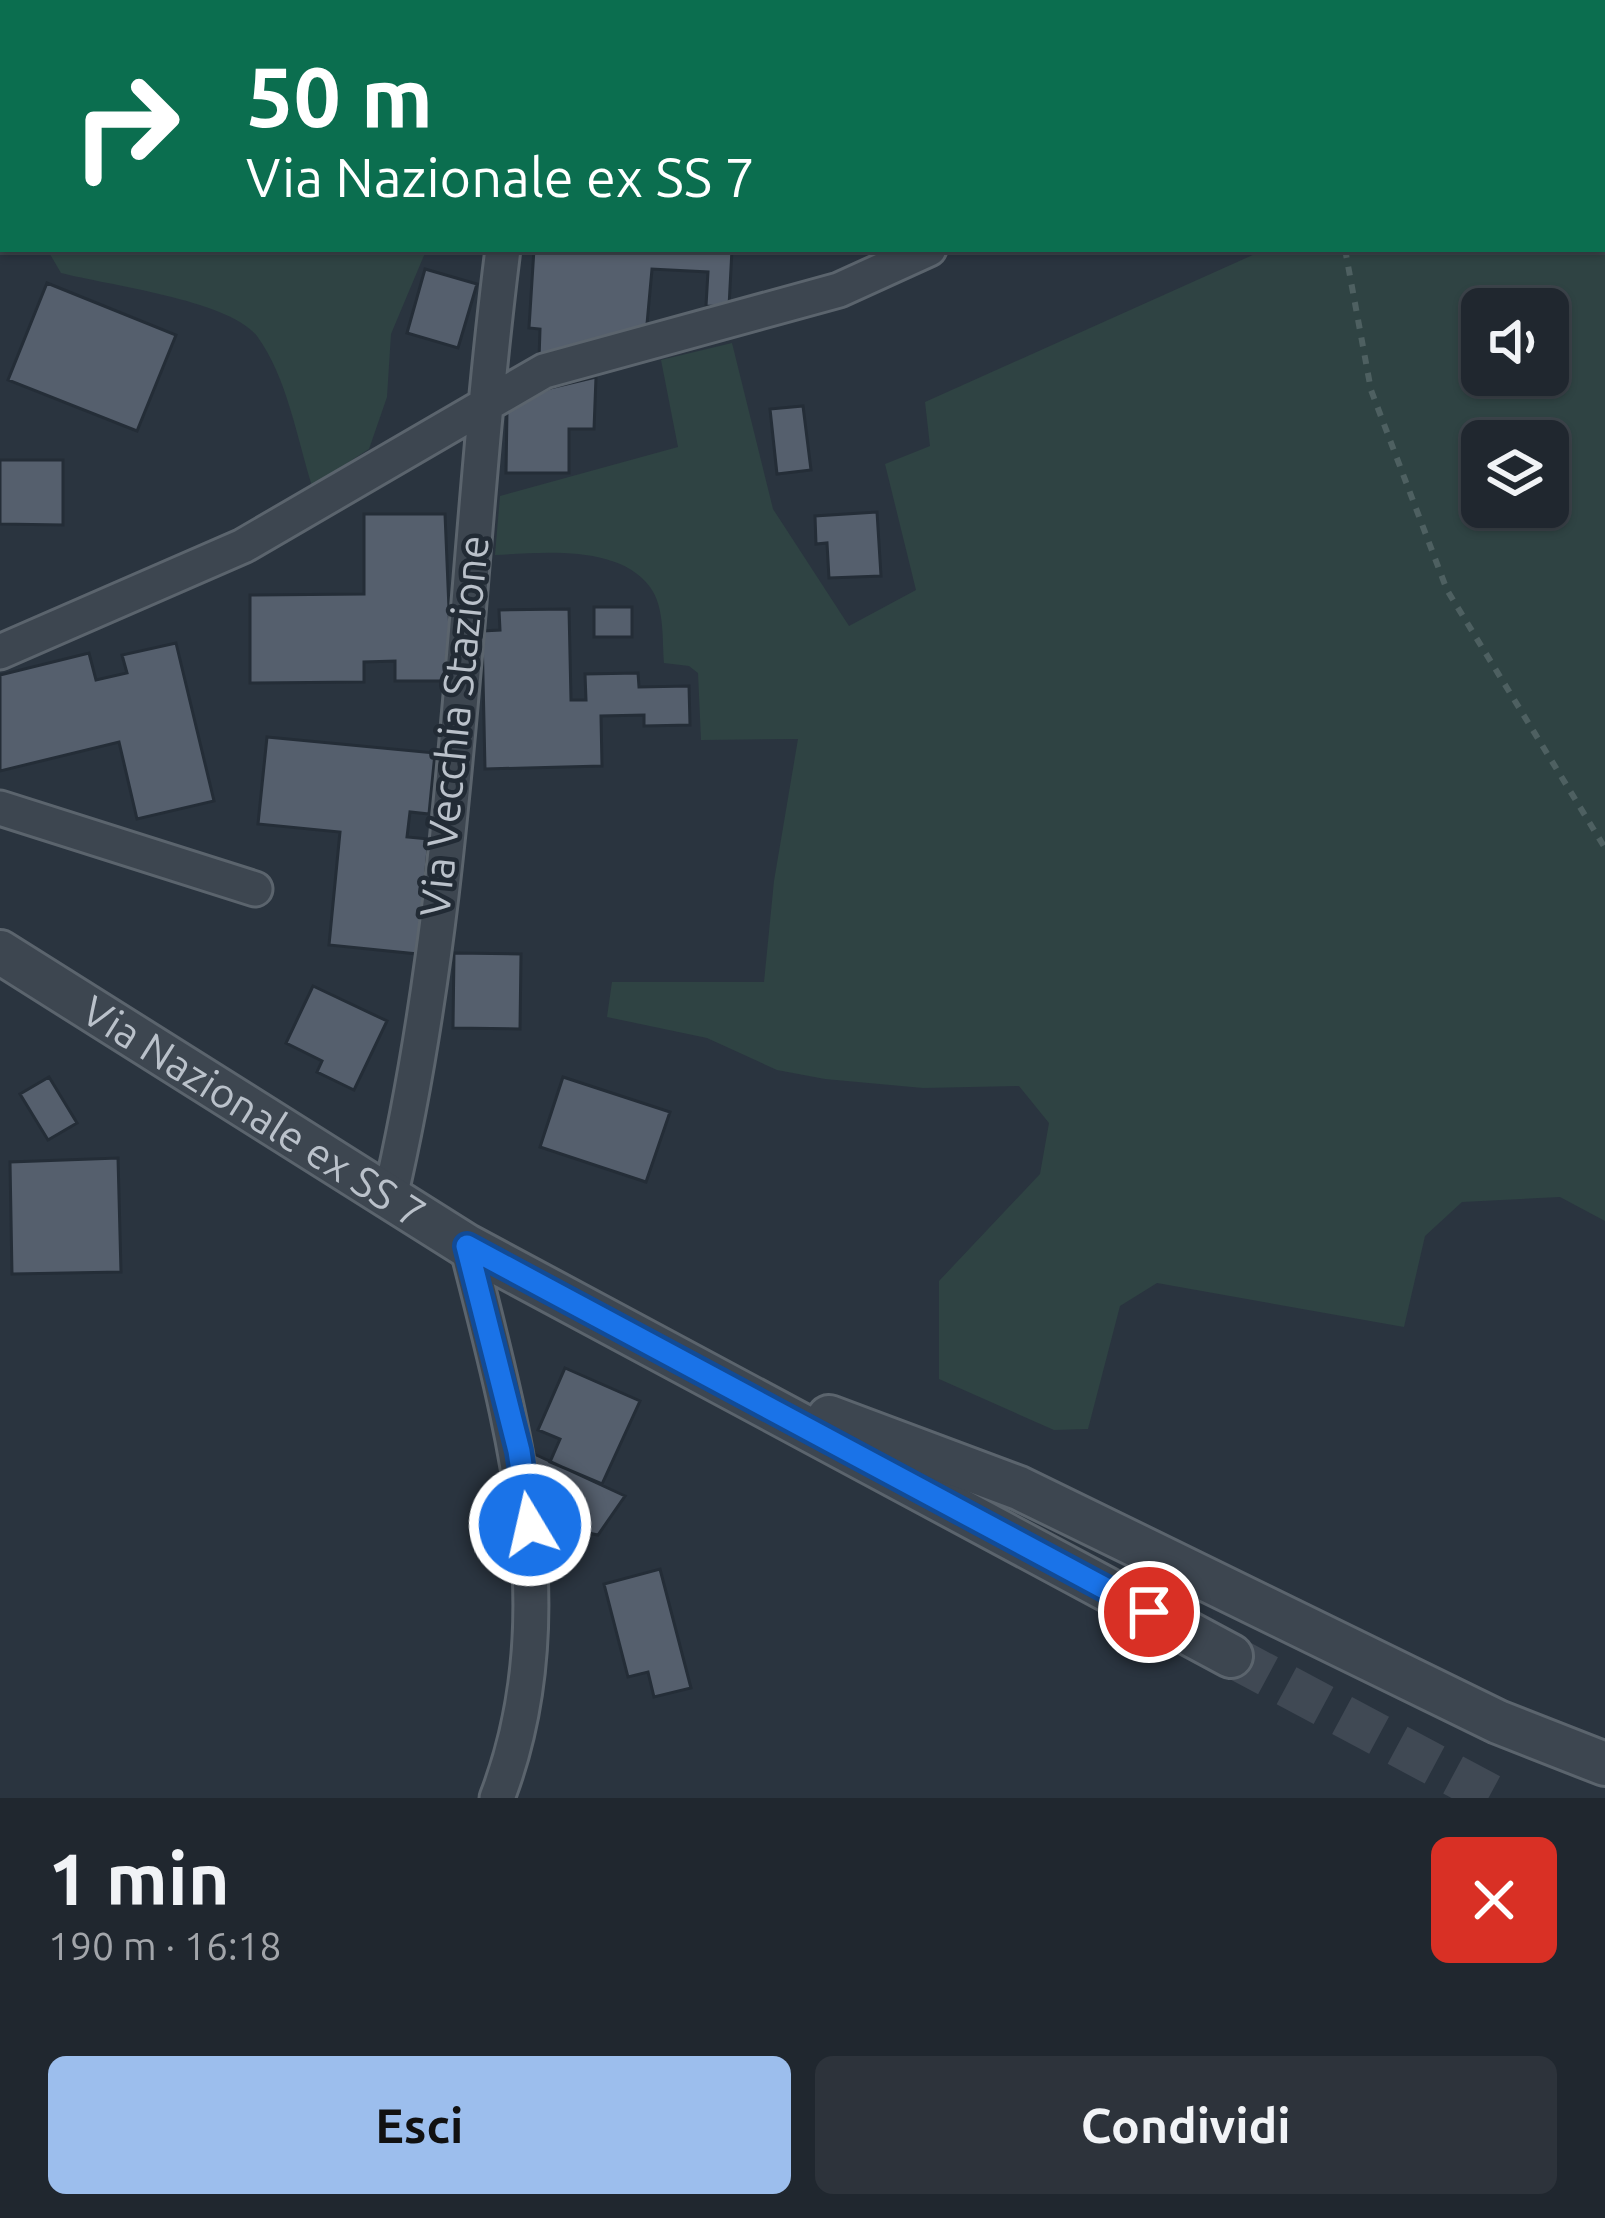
<!DOCTYPE html>
<html lang="it">
<meta charset="utf-8">
<style>
body{margin:0;font-family:Ubuntu,sans-serif;background:#2d333b;color:#f1f3f6;height:100vh;display:flex;flex-direction:column;font-size:45px;white-space:nowrap}
*{box-sizing:border-box;margin:0}
p{font-size:39px;color:#a2a5aa}
.icon{flex:none;width:66px;height:66px;fill:none;stroke:currentColor;stroke-width:2;stroke-linecap:round;stroke-linejoin:round}
.map{position:relative;height:1798px;overflow:hidden}
.details{display:flex;flex-direction:column;background:#20272f;flex:1}
.details>*{flex:none}
.banner{position:absolute;left:0px;top:0px;width:1605px;height:252px;box-shadow:0 3px 9px #0004,0 0 0 3px #3d444b;background:#0b6e4f;color:#fff;overflow:hidden}
.controls{position:absolute;left:1461px;top:288px;display:grid;gap:24px}
.controls a{display:grid;place-items:center;width:108px;height:108px;border-radius:18px;background:#20272f;box-shadow:0 3px 9px #0004,0 0 0 3px #3d444b;font-size:60px}
.pin{position:absolute;display:grid;place-items:center;width:102px;height:102px;color:#fff;margin:-51px;border:6px solid #fff;border-radius:50%;box-shadow:0 3px 12px #0007}
.me{position:absolute;width:132px;margin:-66px;rotate:351deg;stroke-linejoin:round;filter:drop-shadow(0 0 9px #0008)}
.turn{display:flex;align-items:center;gap:42px;height:252px;padding:0 48px;font-size:54px}
.turn .icon{width:156px;height:156px;stroke-width:2.5}
.turn b{display:block;font-size:84px;line-height:102px}
.round{display:grid;place-items:center;flex:none;width:126px;height:126px;border-radius:18px;background:#2d333b}
.headline{display:flex;align-items:center;justify-content:space-between;height:204px;padding:0 48px}
h1{font-size:72px;font-weight:700;line-height:90px}
.action{display:flex;gap:24px;margin-top:auto;padding:24px 48px}
.action a{flex:1;height:138px;border-radius:18px;background:#9cbeed;color:#111;font-size:48px;font-weight:700;line-height:138px;text-align:center}
.action a+a{background:#2d333b;color:#f1f3f6}
.map>svg:first-child{display:block}
.green{fill:#2f4343;fill-rule:evenodd}
.building{fill:#555f6d;stroke:#242d37;stroke-width:3}
.lines{fill:none;stroke-linecap:round;stroke-linejoin:round}
.tertiary-tunnel{stroke:#404954;stroke-width:42;stroke-dasharray:42 21;stroke-linecap:butt}
.minor-casing{stroke:#5b646d;stroke-width:39}
.tertiary-casing{stroke:#5b646d;stroke-width:48}
.path{stroke:#4e6061;stroke-width:6;stroke-dasharray:9 9;stroke-linecap:butt}
.minor{stroke:#3d4650;stroke-width:33}
.tertiary{stroke:#3d4650;stroke-width:42}
.route-casing{stroke:#114b97;stroke-width:30}
.route{stroke:#1a73e8;stroke-width:21}
.labels{text-anchor:middle;stroke-width:9;stroke-linejoin:round;paint-order:stroke}
.street-label{font-size:42px;fill:#bac1ca;stroke:#222b35}
</style>
<div class="map">
<svg width="1605" height="1798" viewBox="0 0 1605 1798">
<rect width="100%" height="100%" fill="#2a343f"/>
<path class="green" d="M1563 0H1605V1221L1560 1197 1462 1202 1425 1236 1404 1327 1157 1283 1120 1306 1088 1429 1054 1430 939 1379V1281L1040 1174 1049 1123 1019 1086 923 1088 825 1079 777 1070 707 1038 607 1017 612 982H764L774 881 798 739 701 740 698 673 689 666 664 663C662 640 665 607 650 587 618 544 541 553 495 555L500 496 678 447 661 360 732 343 773 509 849 626 916 590 885 464 930 446 925 402 1255 254 1602 249V3ZM1482 309H1548V375H1482ZM1482 441H1548V507H1482Z
M47 249H203L239 255 262 249H438L425 253 391 334 387 397 369 449 312 486C297 438 287 377 257 336 229 300 107 285 61 273Z"/>
<path class="building" d="M534 249H732L729 307 706 306 708 272 652 269 646 335 539 360 540 329 529 328Z
M425 269 477 284 458 348 407 333Z
M47 283 176 335 137 431 8 380Z
M596 377 594 429H569V473H506L507 410 550 388Z
M803 406 811 470 777 474 770 409Z
M0 460H63V525L0 524Z
M877 512 881 576 829 578 827 543 816 544 815 516Z
M364 514H445L452 681H395V661L364 662V682L250 683V595L364 594Z
M594 607H632V637H594Z
M569 609 571 700H586L585 674 638 673 639 687 689 686 690 725 644 726V715L601 716 602 766 485 769 482 631 500 630 499 610Z
M176 643 214 801 137 819 119 742 0 771V675L89 653 96 680 127 673 122 655Z
M267 737 435 753 429 814 410 812 407 837 429 839 418 954 329 945 340 832 258 824Z
M454 953 521 954 520 1029 453 1028Z
M313 986 387 1021 354 1090 317 1072 322 1061 286 1043Z
M49 1077 77 1123 48 1140 20 1094Z
M563 1077 670 1112 646 1182 540 1147Z
M118 1158 121 1272 12 1274 10 1162Z
M565 1368 640 1401 602 1484 550 1462 560 1439 538 1430Z
M532 1453 625 1496 598 1535 545 1524Z
M660 1569 691 1688 654 1697 648 1672 628 1677 604 1584Z"/>
<g class="lines">
<path class="tertiary-tunnel" d="M1231 1656 1496 1798"/>
<g class="minor-casing">
<path id="minor" d="M540 3 541 0
M1340 3 1344 0
M0 652 243 546 544 371 839 290 929 249
M0 808 255 889
M389 1201C462 890 463 565 503 249
M467 1246C513 1429 568 1614 497 1798"/>
</g>
<g class="tertiary-casing">
<g id="tertiary">
<path id="s1" d="M0 952 467 1246 1231 1656"/>
<path d="M829 1417 1019 1488 1498 1722 1605 1764"/>
</g>
</g>
<path class="path" d="M1345 249 1371 390 1447 590 1605 848"/>
<use href="#minor" class="minor"/>
<use href="#tertiary" class="tertiary"/>
</g>
<g class="lines">
<g class="route-casing">
<path id="route" d="M530 1525 519 1451 467 1246 1149 1612"/>
</g>
<use href="#route" class="route"/>
</g>
<g class="labels">
<g class="street-label">
<text transform="translate(454 726) rotate(-84)" y="15">Via Vecchia Stazione</text>
<text dy="15" stroke="none"><textPath href="#s1" startOffset="300">Via Nazionale ex SS 7</textPath></text>
</g>
</g>
</svg>
<div class="controls">
<a><svg class="icon" aria-label="sound" viewBox="0 0 24 24"><path d="M4 9h4l5-4v14l-5-4H4zM17 9q2 3 0 6"/></svg></a>
<a><svg class="icon" aria-label="layers" viewBox="0 0 24 24"><path d="M12 4l9 5-9 5-9-5zM3 14l9 5 9-5"/></svg></a>
</div>
<div class="pin" style="left:1149px;top:1612px;background:#d93025"><svg class="icon" aria-label="arrive" viewBox="0 0 24 24"><path d="M6 21V4h12l-3 4 3 4H6"/></svg></div>
<svg class="me" style="left:530px;top:1525px" viewBox="-20 -20 40 40"><circle r="17" fill="#1a73e8" stroke="#fff" stroke-width="3"/><path d="M0-11L8 9 0 5-8 9z" fill="#fff"/></svg>
<div class="banner">
<div class="turn"><svg class="icon" aria-label="right" viewBox="0 0 24 24"><path d="M7 20v-9h11M14 6l5 5-5 5"/></svg><div><b>50 m</b>Via Nazionale ex SS 7</div></div>
</div>
</div>
<section class="details">
<div class="headline"><div><h1>1 min</h1><p>190 m · 16:18</p></div><a class="round" style="background:#d93025;color:#fff"><svg class="icon" aria-label="close" viewBox="0 0 24 24"><path d="M6 6l12 12M18 6L6 18"/></svg></a></div>
<div class="action"><a>Esci</a><a>Condividi</a></div>
</section>
